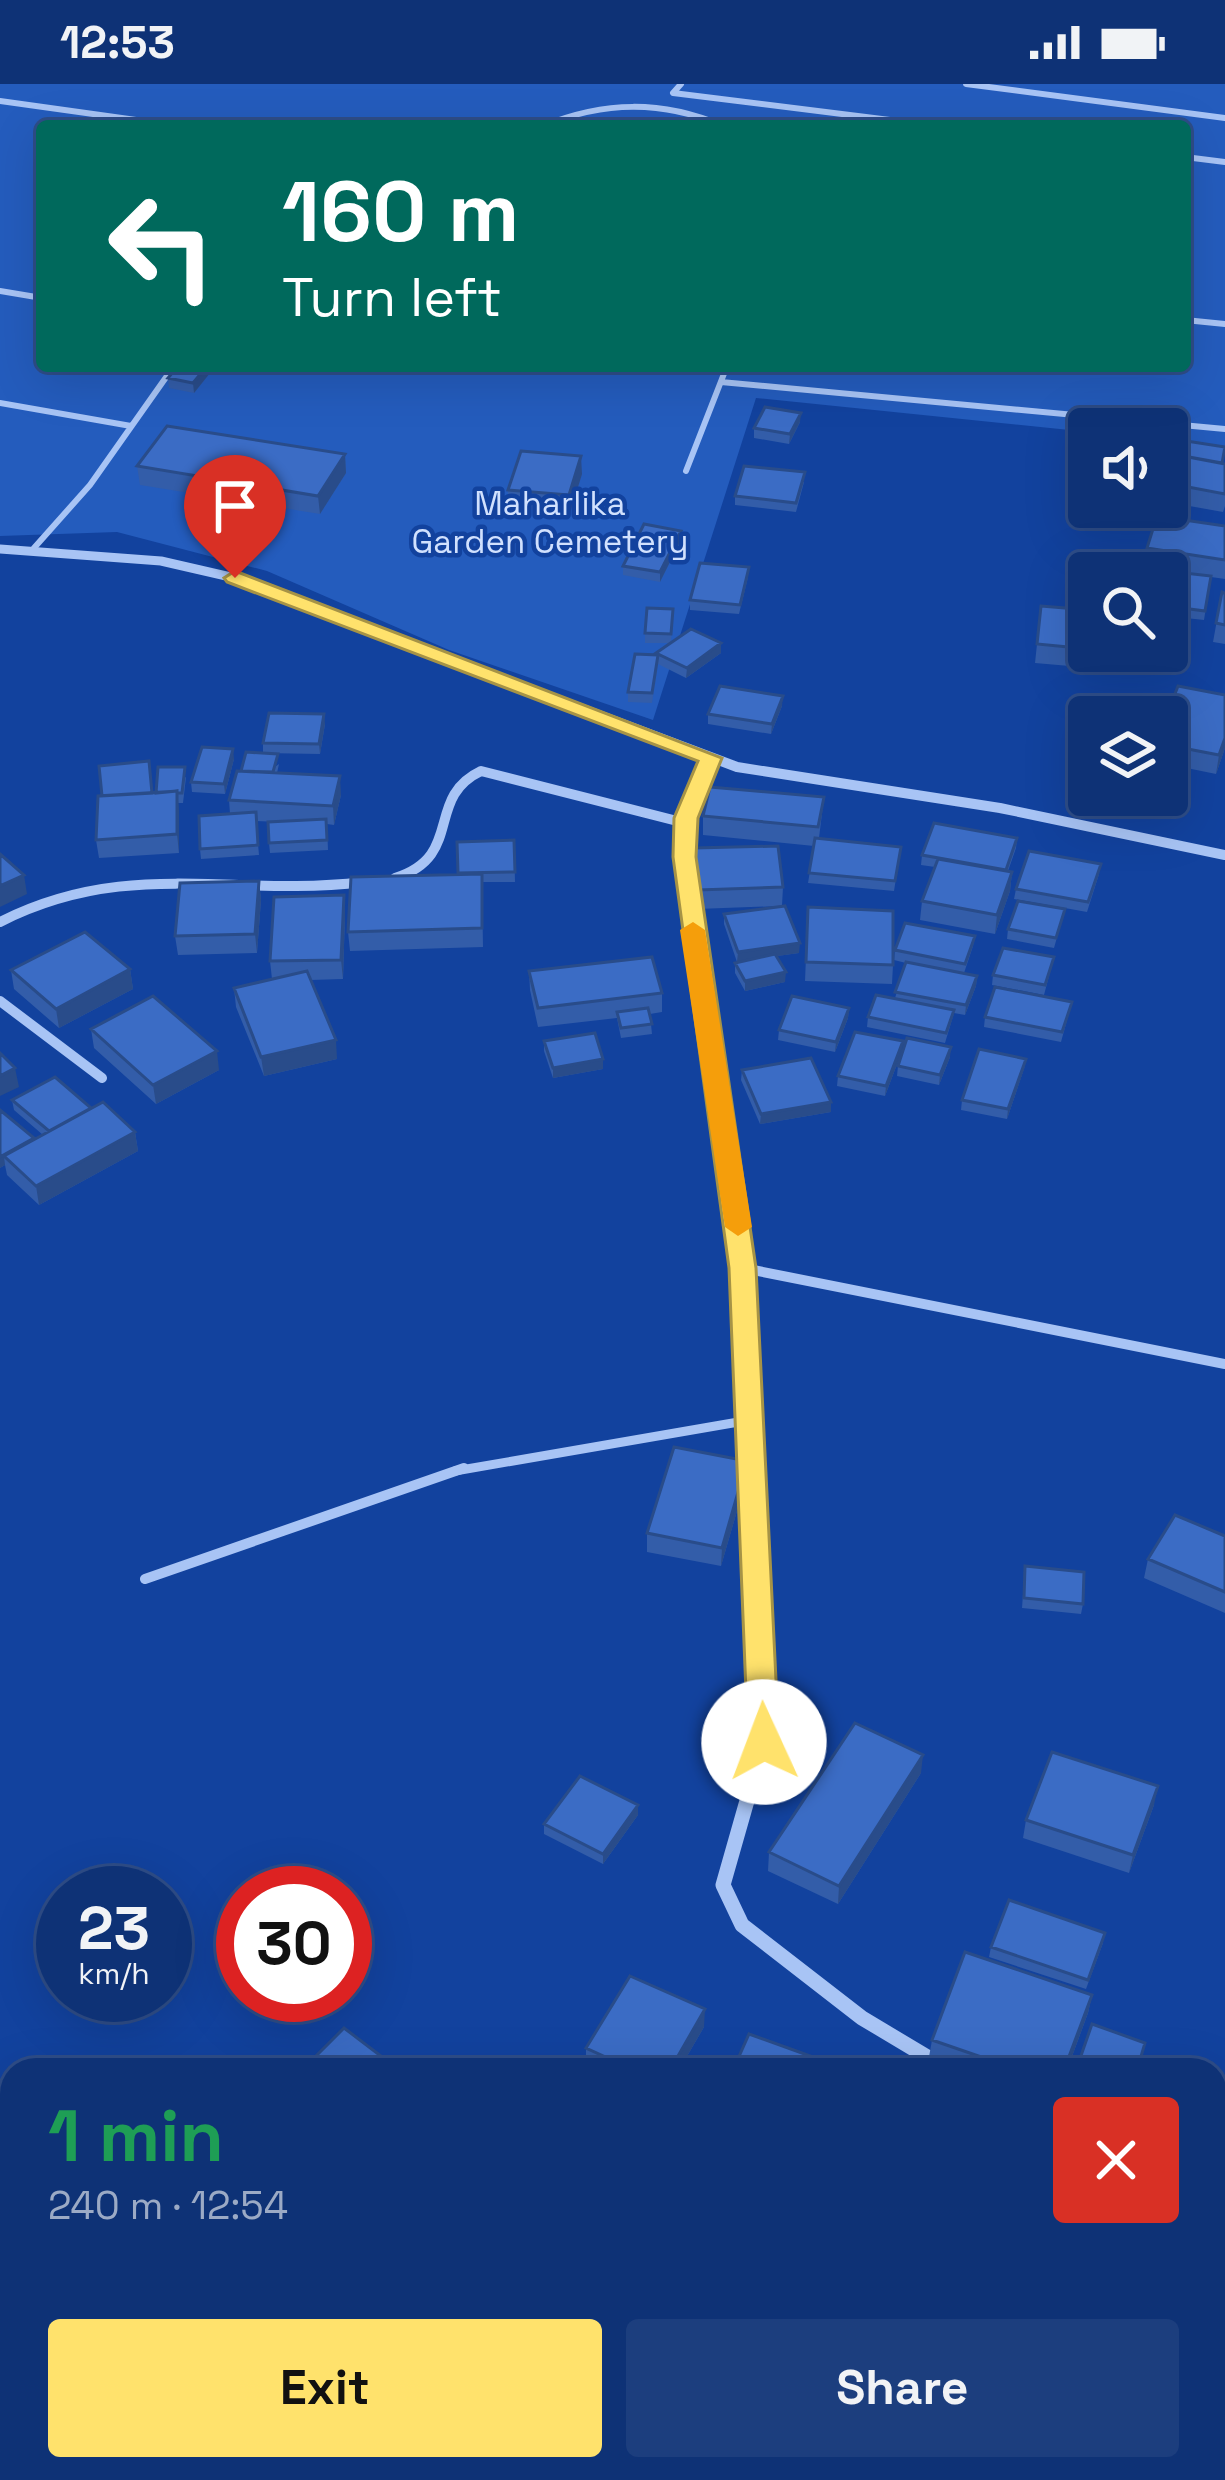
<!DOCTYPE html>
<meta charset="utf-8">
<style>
body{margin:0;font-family:"Space Grotesk",sans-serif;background:#1c3e7e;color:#f1f3f6;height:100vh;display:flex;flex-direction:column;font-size:45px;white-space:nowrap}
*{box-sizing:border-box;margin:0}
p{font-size:39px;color:#9baac5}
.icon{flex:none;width:66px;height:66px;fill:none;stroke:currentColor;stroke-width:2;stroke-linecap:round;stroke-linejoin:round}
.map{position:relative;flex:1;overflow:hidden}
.details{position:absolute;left:0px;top:1974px;width:1227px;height:423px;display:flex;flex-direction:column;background:#0e3276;border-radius:36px 36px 0 0;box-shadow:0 12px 48px #0002,0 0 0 3px #2e4d88}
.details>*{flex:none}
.banner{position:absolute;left:36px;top:36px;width:1155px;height:252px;border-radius:12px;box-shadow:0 12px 48px #0002,0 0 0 3px #2e4d88;background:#00695c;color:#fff;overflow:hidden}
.tools{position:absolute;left:1068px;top:324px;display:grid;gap:24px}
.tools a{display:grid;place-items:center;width:120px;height:120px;border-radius:12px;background:#0e3276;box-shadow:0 12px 48px #0002,0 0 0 3px #2e4d88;font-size:60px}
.speed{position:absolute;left:36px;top:1782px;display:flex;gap:24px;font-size:60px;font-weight:700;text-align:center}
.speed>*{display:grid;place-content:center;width:156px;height:156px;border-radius:50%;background:#0e3276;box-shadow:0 12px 48px #0002,0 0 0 3px #2e4d88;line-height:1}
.speed small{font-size:30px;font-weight:400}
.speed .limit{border:18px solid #d22;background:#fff;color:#111}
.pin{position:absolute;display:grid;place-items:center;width:102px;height:102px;color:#fff;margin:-123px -51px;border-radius:50% 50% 50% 0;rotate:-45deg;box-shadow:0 0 12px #0007}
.pin .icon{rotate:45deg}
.me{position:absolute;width:132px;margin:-66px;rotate:358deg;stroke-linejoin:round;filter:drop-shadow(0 0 9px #0008)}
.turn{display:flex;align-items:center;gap:42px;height:252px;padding:0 48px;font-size:54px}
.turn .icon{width:156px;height:156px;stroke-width:2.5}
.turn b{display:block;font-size:84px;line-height:102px}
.round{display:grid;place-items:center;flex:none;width:126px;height:126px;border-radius:12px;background:#1c3e7e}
.head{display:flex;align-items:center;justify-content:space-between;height:204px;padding:0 48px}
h1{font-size:72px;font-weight:800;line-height:90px;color:#1e9e55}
.button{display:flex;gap:24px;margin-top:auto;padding:24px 48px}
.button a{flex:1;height:138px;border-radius:12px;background:#ffe26c;color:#111;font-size:48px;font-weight:800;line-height:138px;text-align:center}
.button a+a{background:#1c3e7e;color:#f1f3f6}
.status{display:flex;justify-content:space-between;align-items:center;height:84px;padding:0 60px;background:#0e3276;direction:ltr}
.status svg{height:33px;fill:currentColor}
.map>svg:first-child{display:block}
.green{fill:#245cbd;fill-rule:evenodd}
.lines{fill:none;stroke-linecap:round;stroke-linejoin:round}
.service-far2{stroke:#a8c4f5;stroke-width:6}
.service-far1{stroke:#a8c4f5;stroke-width:9}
.service{stroke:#a8c4f5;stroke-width:10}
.minor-far2{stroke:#a8c4f5;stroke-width:9}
.minor-far1{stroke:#a8c4f5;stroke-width:10}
.minor{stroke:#a8c4f5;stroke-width:15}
.wall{fill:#335da9}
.shaded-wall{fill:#294c8a}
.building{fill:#3b6cc5;stroke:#294c8a;stroke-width:3}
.route{fill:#ffe26c;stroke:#a69346;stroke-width:3}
.slow{fill:#f59e0b}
.labels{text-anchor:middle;stroke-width:9;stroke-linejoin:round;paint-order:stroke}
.far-park-label{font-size:33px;fill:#d1e1fe;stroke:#12429e}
</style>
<div class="status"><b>12:53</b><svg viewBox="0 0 49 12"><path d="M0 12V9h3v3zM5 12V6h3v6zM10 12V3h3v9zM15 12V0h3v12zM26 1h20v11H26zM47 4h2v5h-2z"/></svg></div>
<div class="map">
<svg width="1225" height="2396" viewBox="0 0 1225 2396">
<rect width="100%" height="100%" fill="#12429e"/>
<path class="green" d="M0 0H1225V362L1167 356V345L1089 348 756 314 653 636 449 566 267 487 117 448 0 452ZM42 42H1185V282H42Z"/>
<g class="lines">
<path class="service-far2" d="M681 0 673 9 938 42
M966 0 1225 34
M0 17 179 42
M543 42C604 17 662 16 723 42
M1185 73 1225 78
M0 207 42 214
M1185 236 1225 240
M721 298 1225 345
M0 319 131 342
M686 387 727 282
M34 464 90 401 174 282"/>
<path class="service-far1" d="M455 1387 750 1336"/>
<path class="service" d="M145 1495 464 1384"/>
<path class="minor-far2" d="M0 465 161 477 235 494 532 606"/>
<path class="minor-far1" d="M524 603 737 683 1000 724 1225 771
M711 674 686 734 685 773 743 1184 752 1387
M395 794C465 772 424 714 481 687L685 739
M0 838C128 773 232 814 363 798
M0 917 102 994
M743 1184 1225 1280"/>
<path class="minor" d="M752 1384 764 1657 723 1801 742 1841 862 1934 949 1986
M1215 2111 1225 2116"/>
</g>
<path class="wall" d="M178 282H209L210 289 194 309 169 304 168 294Z
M800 338 789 360 754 354V344Z
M1167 354 1225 380V422L1223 428 1167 418Z
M345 370 346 389 320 430 140 401 137 382Z
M582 390 570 429 508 424V406Z
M804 398 796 428 735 421V412Z
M1225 442V495L1211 493 1204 536 1167 532V489H1188L1144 483 1147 464Z
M681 456 660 498 623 491V482Z
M748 493 739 530 690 526V516Z
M1222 508 1225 509V560L1213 558Z
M1041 522 1089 526V567H1107L1104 585 1035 579Z
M673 525 671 559 721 569 686 594 658 580 652 619 628 618V608L656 571 670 559H645V549Z
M782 622 771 650 708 640V630Z
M1167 633 1225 664 1216 690 1167 680Z
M325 640 320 670 263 669V659Z
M234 675 225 710 192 708 191 698Z
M279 680 277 689 341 711 334 741 327 740 328 766 270 769 269 759 279 738 256 737 259 771 201 775 200 765 230 730 229 716Z
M186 693 183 719H178L179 769 99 774 96 756 156 709Z
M824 713 819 754 901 763 894 807 808 799 814 762 703 751V732Z
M1017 754 1016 764 1008 787 1012 788 1010 807 995 850 920 836 922 817 935 783 921 781 922 771Z
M514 756 515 798H482L483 863 350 867 348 848 458 791 457 758Z
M694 764 783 803 782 822 799 869 777 872 785 898 745 907 735 889V879L737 878 724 840V830L780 822 697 825Z
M1099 790 1087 828 1014 815 1016 805Z
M259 797 261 816 257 869 178 871 175 852Z
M344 811 345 830 343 895 311 896 337 975 264 992 236 923 234 904 272 895 270 877Z
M808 823 893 881 892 900 805 897Z
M1065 825 1054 864 1007 855 1008 845Z
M975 852 973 862 964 889 977 892 976 902 965 931 954 929 945 959 867 943 868 933 895 914 906 879 894 876 895 866Z
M1054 873 1044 911 992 901 993 891Z
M130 885 133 905 59 944 14 905 11 886Z
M529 887 662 909V928L650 930 652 950 621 954 617 934 538 943 530 906Z
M1072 918 1061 958 984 943 985 933Z
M849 924 848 934 835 968 778 956 779 946Z
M91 945 219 986 156 1020 94 964Z
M544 957 603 985 553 994 544 967Z
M902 967 885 1012 837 1002 838 992Z
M950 973 939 1001 897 992 898 982Z
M1026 975 1024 985 1007 1035 961 1026 962 1016Z
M742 986 831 1028 760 1040 741 996Z
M12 1016 92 1025 135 1048 138 1067 39 1121 7 1091 5 1081 0 1084V1026L34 1055 43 1051 14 1026Z
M747 1377 746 1396 721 1482 647 1468V1449Z
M1225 1452V1529L1144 1494 1148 1475Z
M1025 1482 1083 1520 1081 1530 1022 1524Z
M921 1689 838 1820 768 1787 769 1768Z
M1154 1721 1129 1789 1023 1754 1026 1736Z
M638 1731 603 1780 544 1750V1740Z
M1103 1859 1086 1905 989 1873 991 1863Z
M1092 1911 1088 1929 1067 1986H966L929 1973 932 1956Z
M704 1943 679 1986H595L586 1982V1964Z
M1215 2233 1225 2236V2375L1215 2372Z"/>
<path class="shaded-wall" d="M207 282H209L210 289 194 309 193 299Z
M801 329 800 338 789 360 790 350Z
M345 370 346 389 320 430 318 412Z
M581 372 582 390 570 429 569 411Z
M681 447V456L660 498V488Z
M721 559V569L686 594 687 584Z
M783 612 782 622 771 650 772 640Z
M324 630 325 640 320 670 319 660Z
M1225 654V664L1216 690 1219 671Z
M233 665 234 675 225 710 224 700Z
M340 692 341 711 334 741 333 722Z
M177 707 179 726V769L177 750Z
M1012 788 1010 807 995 850 997 831Z
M24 791 27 810 0 823V802Z
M259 797 261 816 257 869 255 850Z
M344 811 345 830 343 895 341 876Z
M800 859 799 869 737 878 738 868Z
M130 885 133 905 59 944 56 925Z
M786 888 785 898 745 907V897Z
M977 892 976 902 965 931 966 921Z
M849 924 848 934 835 968 836 958Z
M336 956 337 975 264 992 261 973Z
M903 957 902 967 885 1012 886 1002Z
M951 963 950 973 939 1001 940 991Z
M217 967 219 986 156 1020 153 1001Z
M603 975V985L553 994V984Z
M1026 975 1024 985 1007 1035 1008 1025Z
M15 984 19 1003 0 1012V992Z
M831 1018V1028L760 1040 761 1030Z
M135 1048 138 1067 39 1121 36 1102Z
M4 1072 5 1081 0 1084V1073Z
M747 1377 746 1396 721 1482 722 1464Z
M923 1671 921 1689 838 1820 839 1802Z
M1158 1702 1154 1721 1129 1789 1133 1771Z
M638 1721V1731L603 1780V1770Z
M1092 1911 1088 1929 1067 1986H1064Z
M705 1925 704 1943 679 1986H670Z"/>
<path class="building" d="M178 282H207L193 299 168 294Z
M765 323 801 329 790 350 754 344Z
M167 342 345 370 318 412 137 382Z
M1167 354 1225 363 1222 379 1167 369Z
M521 367 581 372 569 411 508 406Z
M1167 369 1225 380V410L1167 399Z
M744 382 805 388 796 419 735 412Z
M1157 432 1225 442V476L1147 464Z
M644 440 681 447 660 488 623 482Z
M700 479 749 483 740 521 690 516Z
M1149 485 1211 492 1205 527 1167 522V489H1148Z
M1222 508 1225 509V541L1216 539Z
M1041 522 1089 526V565L1037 560Z
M647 524 673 525 671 550 645 549Z
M691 545 721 559 687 584 656 569Z
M635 570 658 571 652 609 628 608Z
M720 602 783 612 772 640 708 630Z
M1178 602 1225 611V654L1219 671 1167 661 1166 633Z
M269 629 324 630 319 660 263 659Z
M202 663 233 665 224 700 191 698Z
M246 668 278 670 273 688 241 687Z
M149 677 152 709 102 712 99 682Z
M158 683H185L182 709H177V707L156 709Z
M237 687 340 692 333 722 229 716Z
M710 703 824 713 818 743 703 732Z
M177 707V750L96 756 98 712Z
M256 728 258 761 200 765 199 732Z
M326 735 327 756 269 759 268 738Z
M934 739 1017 754 1006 786 922 771Z
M815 754 901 763 895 797 809 789Z
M514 756 515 788 458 789 457 758Z
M778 762 783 803 698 806 694 764Z
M1029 767 1101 780 1088 818 1016 805Z
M0 770 24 791 0 802Z
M938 775 1012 788 997 831 922 817Z
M482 790V844L348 848 351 793Z
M259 797 255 850 175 852 180 799Z
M344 811 341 876 270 877 274 813Z
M1018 817 1065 825 1056 854 1008 845Z
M785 822 800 859 738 868 724 830Z
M808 823 893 827V881L806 878Z
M905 839 975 852 965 880 895 866Z
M85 848 130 885 56 925 11 886Z
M1003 864 1054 873 1045 901 993 891Z
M775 870 786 888 745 897 735 879Z
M652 873 662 909 538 924 529 887Z
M906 878 977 892 966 921 895 908Z
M307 887 336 956 261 973 234 904Z
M995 903 1072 918 1062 948 985 933Z
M876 911 954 926 946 949 868 933Z
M153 912 217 967 153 1001 91 945Z
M792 912 849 924 836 958 779 946Z
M648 924 652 940 621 944 617 928Z
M855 948 903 957 886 1002 838 992Z
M595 949 603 975 553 984 544 957Z
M907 954 951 963 940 991 898 982Z
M979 965 1026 975 1008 1025 962 1016Z
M0 969 15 984 0 992Z
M811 974 831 1018 761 1030 742 986Z
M55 993 91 1024 49 1047 12 1016Z
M103 1018 135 1048 36 1102 4 1072Z
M0 1026 34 1054 0 1073Z
M674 1363 747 1377 722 1464 647 1449Z
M1175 1431 1225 1452V1508L1148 1475Z
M1025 1482 1084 1488 1083 1520 1024 1514Z
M855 1639 923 1671 839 1802 769 1768Z
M1052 1668 1158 1702 1133 1771 1026 1736Z
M580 1692 638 1721 603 1770 544 1740Z
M1009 1816 1105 1849 1088 1896 991 1863Z
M965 1868 1092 1911 1064 1986H1019L932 1956Z
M630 1892 705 1925 670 1986H634L586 1964Z
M1092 1940 1145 1959 1137 1986H1076Z
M344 1944 394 1982 390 1986H302Z
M749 1950 849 1986H733Z
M1215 2233 1225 2236V2357L1215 2354Z"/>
<path class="route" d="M235 487 722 674 698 734 696 773 756 1184 779 1658 775 1667H753L748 1658 729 1184 673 773 674 734 698 677 227 498 224 494Z"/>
<path class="slow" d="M693 838 705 846 752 1143 738 1152 725 1143 680 846Z"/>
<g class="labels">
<g class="far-park-label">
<text x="550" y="431">Maharlika<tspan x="550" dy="38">Garden Cemetery</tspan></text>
</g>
</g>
</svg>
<div class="tools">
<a><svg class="icon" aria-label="sound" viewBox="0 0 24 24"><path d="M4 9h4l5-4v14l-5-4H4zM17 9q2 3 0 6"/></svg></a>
<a><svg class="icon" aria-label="search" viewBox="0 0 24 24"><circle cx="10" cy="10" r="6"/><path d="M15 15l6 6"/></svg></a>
<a><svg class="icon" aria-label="layers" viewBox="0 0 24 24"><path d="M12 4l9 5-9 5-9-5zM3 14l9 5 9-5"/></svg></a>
</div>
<div class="speed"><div>23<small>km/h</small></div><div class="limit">30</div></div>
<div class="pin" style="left:235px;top:494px;background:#d93025"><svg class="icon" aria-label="arrive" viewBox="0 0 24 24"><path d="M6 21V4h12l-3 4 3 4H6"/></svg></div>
<svg class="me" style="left:764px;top:1658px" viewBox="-20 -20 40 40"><circle r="19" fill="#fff"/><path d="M0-13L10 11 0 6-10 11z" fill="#ffe26c"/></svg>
<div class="banner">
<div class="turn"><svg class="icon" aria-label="left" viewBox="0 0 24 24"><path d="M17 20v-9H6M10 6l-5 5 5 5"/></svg><div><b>160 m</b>Turn left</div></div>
</div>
<section class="details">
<div class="head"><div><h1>1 min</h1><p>240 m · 12:54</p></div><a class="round" style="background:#d93025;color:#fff"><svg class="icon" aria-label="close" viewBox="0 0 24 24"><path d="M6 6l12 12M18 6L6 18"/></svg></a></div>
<div class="button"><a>Exit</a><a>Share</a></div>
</section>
</div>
